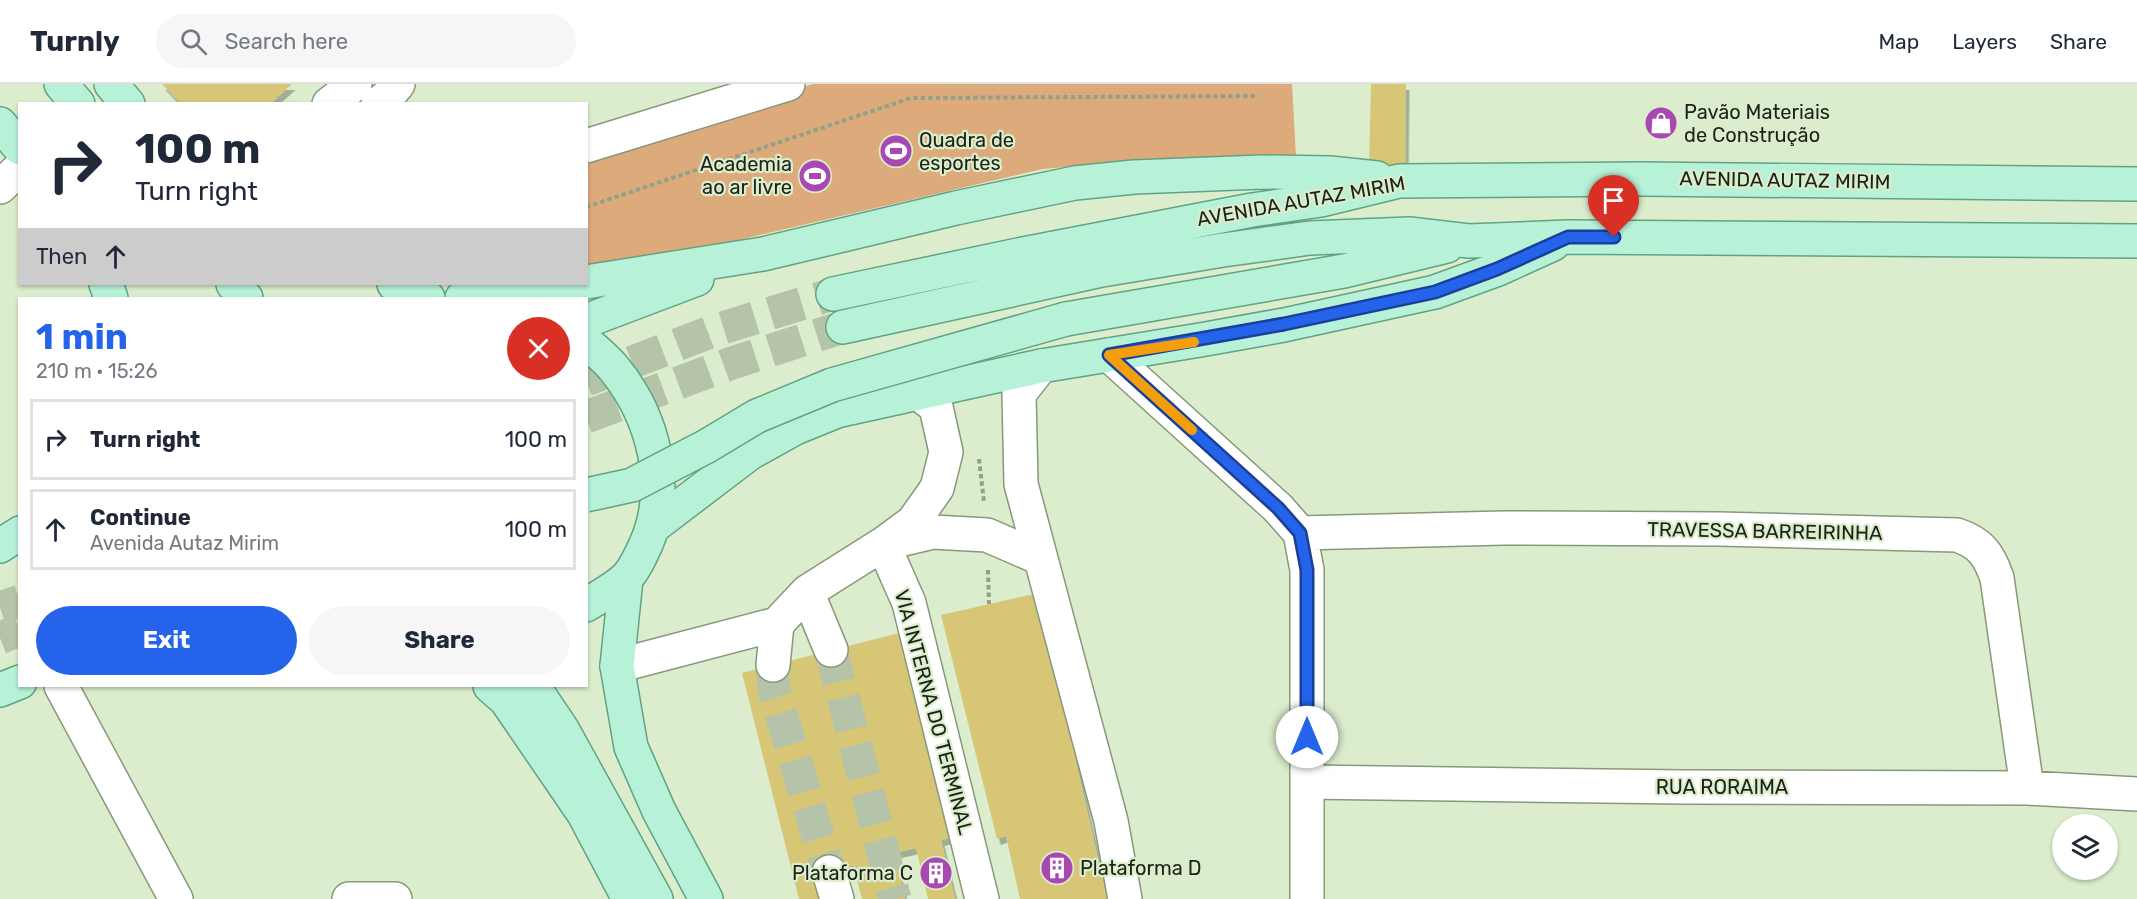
<!DOCTYPE html>
<meta charset="utf-8">
<style>
body{margin:0;font-family:Rubik,sans-serif;background:#f6f6f7;color:#1f2937;height:100vh;display:flex;flex-direction:column;font-size:22px;white-space:nowrap}
*{box-sizing:border-box;margin:0}
p{font-size:20px;color:#747a83}
.icon{flex:none;width:33px;height:33px;fill:none;stroke:currentColor;stroke-width:2;stroke-linecap:round;stroke-linejoin:round}
.map{position:relative;flex:1;overflow:hidden}
.sheet{position:absolute;left:18px;top:213px;width:570px;height:390px;display:flex;flex-direction:column;background:#fff;border-radius:0px;box-shadow:0 2px 4px #0004}
.sheet>*{flex:none}
.hud{position:absolute;left:18px;top:18px;width:570px;height:183px;border-radius:0px;box-shadow:0 2px 4px #0004;background:#fff;color:#1f2937;overflow:hidden}
.fabs{position:absolute;left:2052px;top:730px;display:grid;gap:12px}
.fabs a{display:grid;place-items:center;width:66px;height:66px;border-radius:50%;background:#fff;box-shadow:0 2px 4px #0004;font-size:30px}
.pin{position:absolute;display:grid;place-items:center;width:51px;height:51px;color:#fff;margin:-62px -26px;border-radius:50% 50% 50% 0;rotate:-45deg;box-shadow:0 0 6px #0007}
.pin .icon{rotate:45deg}
.me{position:absolute;width:66px;margin:-33px;rotate:0deg;stroke-linejoin:round;filter:drop-shadow(0 0 4px #0008)}
.turn{display:flex;align-items:center;gap:21px;height:126px;padding:0 18px;font-size:27px}
.turn .icon{width:78px;height:78px;stroke-width:2.5}
.turn b{display:block;font-size:42px;line-height:51px}
.then{display:flex;align-items:center;height:57px;padding:0 18px;background:#0003;gap:12px;font-size:22px}
.round{display:grid;place-items:center;flex:none;width:63px;height:63px;border-radius:32px;background:#f6f6f7}
.head{display:flex;align-items:center;justify-content:space-between;height:102px;padding:0 18px}
h1{font-size:36px;font-weight:700;line-height:45px;color:#2563eb}
.primary-button{display:flex;gap:12px;margin-top:auto;padding:12px 18px}
.primary-button a{flex:1;height:69px;border-radius:36px;background:#2563eb;color:#fff;font-size:24px;font-weight:700;line-height:69px;text-align:center}
.primary-button a+a{background:#f6f6f7;color:#1f2937}
ul{padding:0;list-style:none}
li{display:flex;align-items:center;gap:18px;height:81px;margin:0 12px 9px;padding:0 6px;border:3px solid #e0e1e3;border-radius:0px}
li div{flex:1}
li b{display:block;font-size:22px}
li em{font-style:normal}
header{display:flex;align-items:center;gap:36px;box-sizing:border-box;height:84px;padding:0 30px;background:#fff;border-bottom:2px solid #e0e1e3}
header strong{font-size:28px}
nav{display:flex;gap:33px;margin-inline-start:auto;font-size:21px}
.search{width:420px;height:54px;background:#f6f6f7;display:flex;align-items:center;gap:15px;box-sizing:border-box;padding:0 21px;border-radius:33px;color:#747a83;font-size:22px}
.map>svg:first-child{display:block}
.green{fill:#ddab7b}
.building{fill:#d6c675;filter:url(#shadow)}
.lines{fill:none;stroke-linecap:round;stroke-linejoin:round}
.minor-tunnel{stroke:#b5c4a8;stroke-width:33;stroke-dasharray:33 16;stroke-linecap:butt}
.major-tunnel{stroke:#b5c4a8;stroke-width:33;stroke-dasharray:33 16;stroke-linecap:butt}
.minor-casing{stroke:#88987b;stroke-width:36}
.major-casing{stroke:#60a383;stroke-width:36}
.path{stroke:#92a088;stroke-width:4;stroke-dasharray:4.5 3;stroke-linecap:butt}
.minor{stroke:#fff;stroke-width:33}
.major{stroke:#b6f1d8;stroke-width:33}
.major-bridge-casing{stroke:#60a383;stroke-width:36;stroke-linecap:butt}
.major-bridge{stroke:#b6f1d8;stroke-width:33}
.route-casing{stroke:#184099;stroke-width:15}
.route{stroke:#2563eb;stroke-width:10}
.slow{stroke:#f59e0b;stroke-width:10}
.labels{text-anchor:middle;stroke-width:4.5;stroke-linejoin:round;paint-order:stroke}
.poi-label{font-size:20px;fill:#1b2216;stroke:#dbedcd;text-anchor:start}
.street-label{font-size:20px;fill:#1b2216;stroke:#dbedcd}
</style>
<header>
<strong>Turnly</strong>
<div class="search"><svg class="icon" aria-label="search" viewBox="0 0 24 24"><circle cx="10" cy="10" r="6"/><path d="M15 15l6 6"/></svg>Search here</div>
<nav><a>Map</a><a>Layers</a><a>Share</a></nav>
</header>
<div class="map">
<svg width="2137" height="815" viewBox="0 0 2137 815">
<defs>
<filter id="shadow"><feDropShadow dx="3.5" dy="6" stdDeviation="0" flood-color="#0004"/></filter>
</defs>
<rect width="100%" height="100%" fill="#dbedcd"/>
<path class="green" d="M813 0H1292L1296 73 1147 76 1043 85 606 187 587 188V76Z"/>
<path class="building" d="M162 0H292L270 20H181Z
M1371 0H1406L1405 87 1369 86Z
M1038 509 1107 815H1020L1006 752 997 755 941 531Z
M903 548 952 753 941 756 955 815H928L916 764 894 769 905 815H862L853 781 822 790 828 815H799L742 589Z"/>
<g class="lines">
<path class="minor-tunnel" d="M831 566 895 815
M773 581 774 607 829 788"/>
<path class="major-tunnel" d="M586 296 713 247 833 210
M586 333 732 279 843 243
M0 524 20 517
M0 554 20 546"/>
<g class="minor-casing">
<path id="minor" d="M329 20 355 0
M378 20 387 13 398 0
M586 62 788 0
M0 103 20 84
M1109 271 1278 424 1300 449 1307 486V815
M1041 282 1019 310 1021 400 1111 737 1125 815
M1300 449 1504 444 1719 445 1957 451C1981 459 1989 471 1997 494L2027 704
M891 458 933 448 987 451 1040 474
M883 460 909 519 982 815
M807 508 831 566
M773 581 777 540 807 508 883 460 913 438 937 404 946 368 936 323 918 309
M617 582 777 540
M61 602 176 815
M1307 698 1683 703 2027 704 2137 710
M829 788 837 815
M349 815H395"/>
</g>
<g class="major-casing">
<path id="major" d="M61 0 78 20
M111 0 128 20
M0 40 20 64
M586 198 763 170 956 124 1075 99 1134 93 1262 88 1330 89 1377 94
M106 200 111 214
M233 200 246 214
M394 200 428 214
M833 210 1018 171 1252 126 1321 116 1399 97 1642 95 2137 100
M462 214 578 200
M1066 235 1344 187 1447 162
M586 237 697 195
M843 243 1102 186 1223 166 1310 154 1409 150 1469 157 1567 153 2137 157
M586 258C596 267 608 276 616 287 654 335 671 403 646 460 641 471 634 487 625 495 614 505 599 513 586 521
M654 442 750 369 795 344 837 327 1041 282 1200 256 1284 241 1435 208 1498 185 1553 160
M0 462 20 449
M626 495 617 582 631 663 659 727 706 815
M490 602 506 616 584 730 629 815
M533 602 562 645 656 815
M0 606 20 598"/>
</g>
<path class="path" d="M586 123 911 14 1255 12
M979 375 984 418
M988 486 989 520"/>
<use href="#minor" class="minor"/>
<use href="#major" class="major"/>
<g class="major-bridge-casing">
<path id="major-bridge" d="M586 411 632 401 707 362 757 332 832 301 1066 235"/>
</g>
<use href="#major-bridge" class="major-bridge"/>
</g>
<g class="lines">
<g class="route-casing">
<path id="route" d="M1307 653V486L1300 449 1278 424 1109 271 1284 240 1435 208 1497 185 1568 153H1614"/>
</g>
<use href="#route" class="route"/>
<path class="slow" d="M1192 346 1109 271 1194 258"/>
</g>
<defs>
<g id="shop-disc" transform="scale(1.725)"><circle r="9.5" fill="#a848b0" stroke="#dbedcd"/><path d="M-5-2.5h2.3a2.7 3.5 0 0 1 5.4 0H5L5.5 6h-11ZM-1.5-2.5h3a1.5 2.3 0 0 0-3 0Z" fill="#fff"/></g>
<g id="stadium-disc" transform="scale(1.725)"><circle r="9.5" fill="#a848b0" stroke="#dbedcd"/><path d="M0-5a6.5 5 0 1 0 0 10a6.5 5 0 1 0 0-10ZM-3.5-1.8h7v3.6h-7Z" fill="#fff"/></g>
<g id="building-disc" transform="scale(1.725)"><circle r="9.5" fill="#a848b0" stroke="#dbedcd"/><path d="M-4-6H4V6H1V3H-1V6H-4ZM-2.5-4.3h1.7v1.8h-1.7ZM.8-4.3h1.7v1.8H.8ZM-2.5-1h1.7V.8h-1.7ZM.8-1h1.7V.8H.8Z" fill="#fff"/></g>
</defs>
<g fill-rule="evenodd">
<use href="#shop-disc" x="1661" y="39"/>
<use href="#stadium-disc" x="896" y="67"/>
<use href="#stadium-disc" x="815" y="92"/>
<use href="#building-disc" x="1057" y="784"/>
<use href="#building-disc" x="936" y="789"/>
</g>
<g class="labels">
<g class="poi-label">
<text x="1684" y="35">Pavão Materiais<tspan x="1684" dy="23">de Construção</tspan></text>
<text x="919" y="63">Quadra de<tspan x="919" dy="23">esportes</tspan></text>
<text x="792" y="87" text-anchor="end">Academia<tspan x="792" dy="23">ao ar livre</tspan></text>
<text x="1080" y="791">Plataforma D</text>
<text x="913" y="796" text-anchor="end">Plataforma C</text>
</g>
<g class="street-label">
<text transform="translate(1785 96) rotate(1)" y="7">AVENIDA AUTAZ MIRIM</text>
<text transform="translate(1301 117) rotate(-10)" y="7">AVENIDA AUTAZ MIRIM</text>
<text transform="translate(1765 447) rotate(1)" y="7">TRAVESSA BARREIRINHA</text>
<text transform="translate(934 628) rotate(75)" y="7">VIA INTERNA DO TERMINAL</text>
<text x="1722" y="710">RUA RORAIMA</text>
</g>
</g>
</svg>
<div class="fabs">
<a><svg class="icon" aria-label="layers" viewBox="0 0 24 24"><path d="M12 4l9 5-9 5-9-5zM3 14l9 5 9-5"/></svg></a>
</div>
<div class="pin" style="left:1614px;top:153px;background:#d93025"><svg class="icon" aria-label="arrive" viewBox="0 0 24 24"><path d="M6 21V4h12l-3 4 3 4H6"/></svg></div>
<svg class="me" style="left:1307px;top:653px" viewBox="-20 -20 40 40"><circle r="19" fill="#fff"/><path d="M0-13L10 11 0 6-10 11z" fill="#2563eb"/></svg>
<div class="hud">
<div class="turn"><svg class="icon" aria-label="right" viewBox="0 0 24 24"><path d="M7 20v-9h11M14 6l5 5-5 5"/></svg><div><b>100 m</b>Turn right</div></div>
<div class="then">Then<svg class="icon" aria-label="ahead" viewBox="0 0 24 24"><path d="M12 20V5M6 11l6-6 6 6"/></svg></div>
</div>
<section class="sheet">
<div class="head"><div><h1>1 min</h1><p>210 m · 15:26</p></div><a class="round" style="background:#d93025;color:#fff"><svg class="icon" aria-label="close" viewBox="0 0 24 24"><path d="M6 6l12 12M18 6L6 18"/></svg></a></div>
<ul>
<li><svg class="icon" aria-label="right" viewBox="0 0 24 24"><path d="M7 20v-9h11M14 6l5 5-5 5"/></svg><div><b>Turn right</b></div><em>100 m</em></li>
<li><svg class="icon" aria-label="ahead" viewBox="0 0 24 24"><path d="M12 20V5M6 11l6-6 6 6"/></svg><div><b>Continue</b><p>Avenida Autaz Mirim</p></div><em>100 m</em></li>
</ul>
<div class="primary-button"><a>Exit</a><a>Share</a></div>
</section>
</div>
